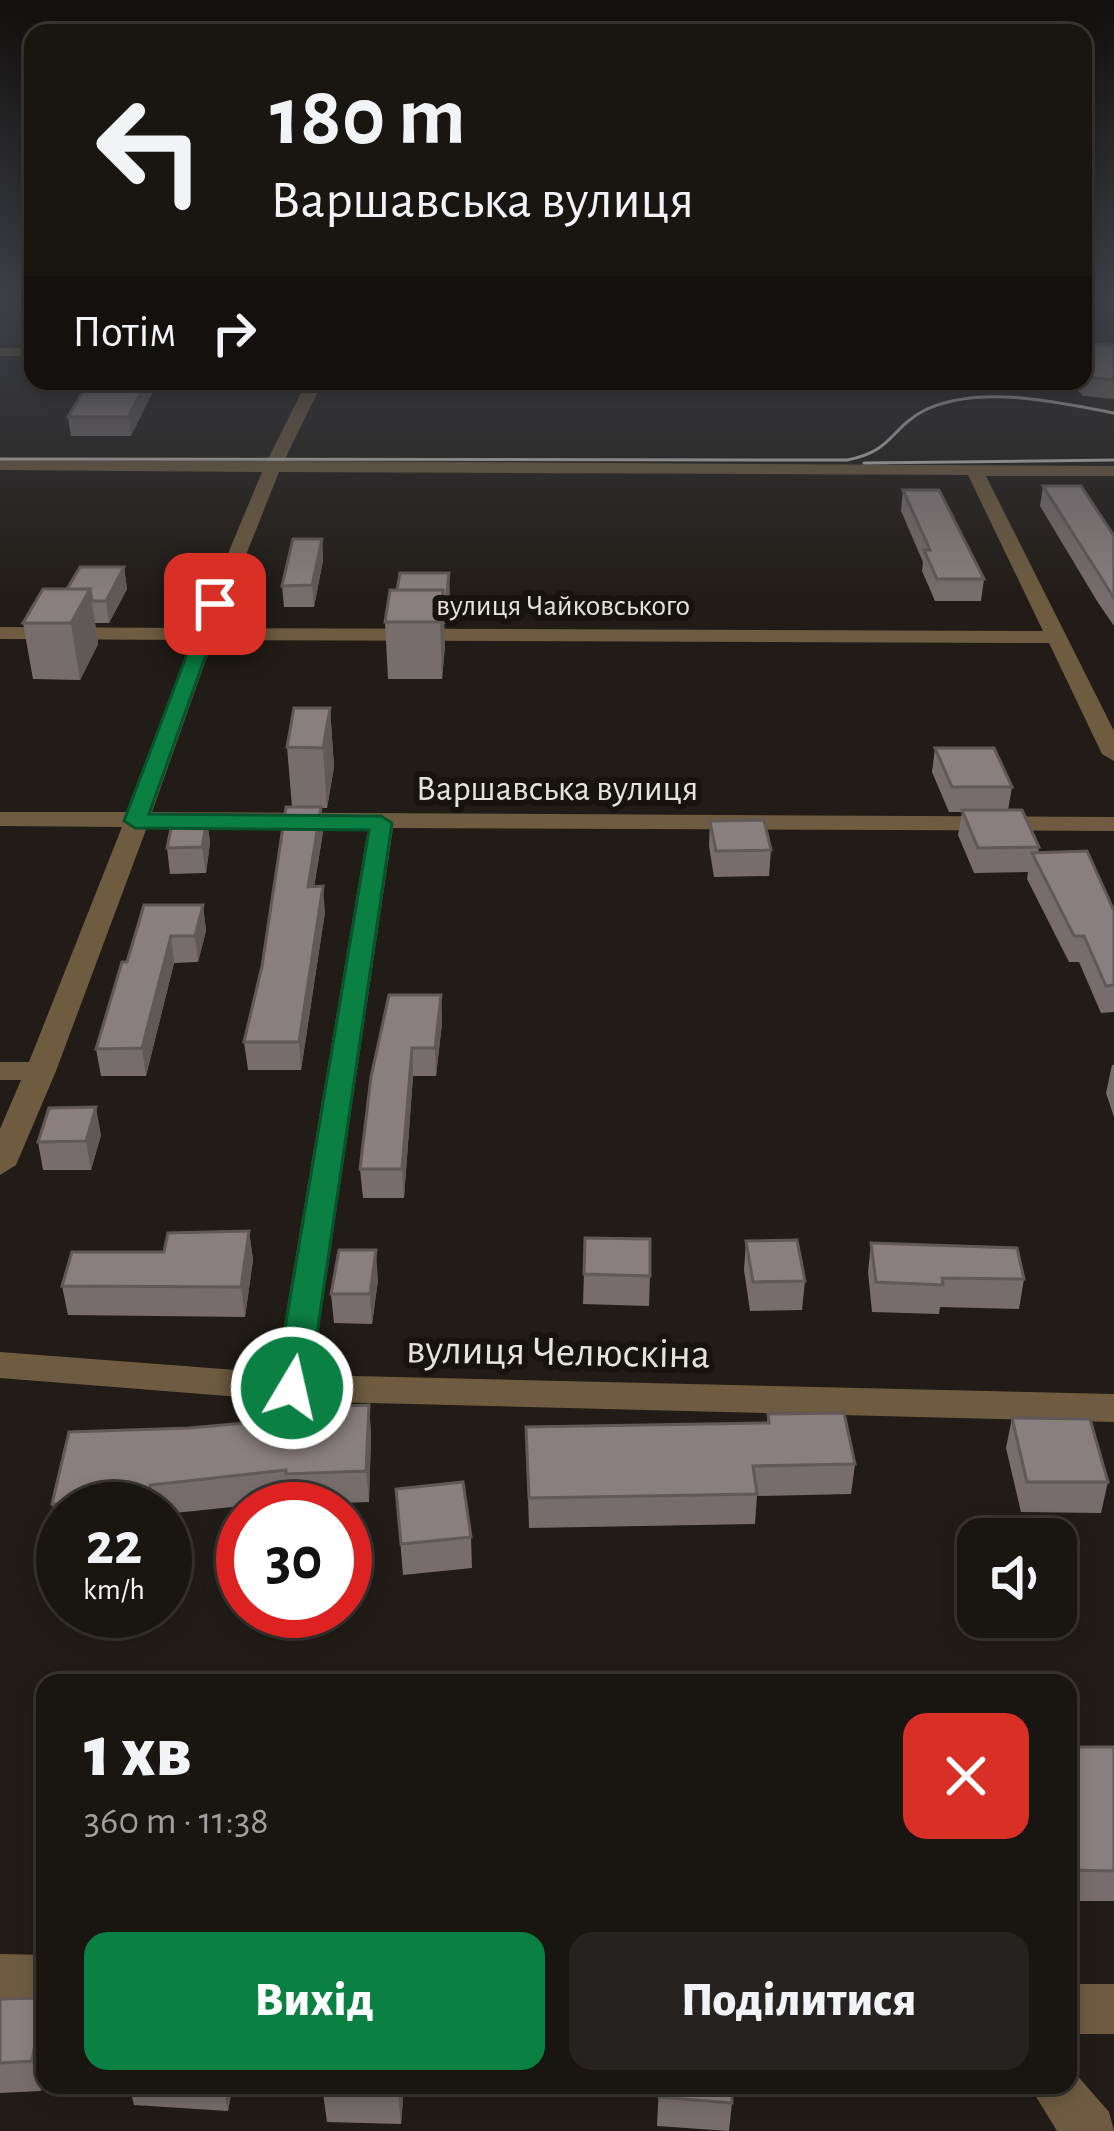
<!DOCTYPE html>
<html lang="uk">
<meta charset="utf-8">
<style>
body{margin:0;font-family:"Alegreya Sans",sans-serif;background:#26221f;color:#f1f3f6;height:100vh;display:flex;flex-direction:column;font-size:45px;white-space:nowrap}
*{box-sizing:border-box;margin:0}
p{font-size:39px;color:#9f9f9f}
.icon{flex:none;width:66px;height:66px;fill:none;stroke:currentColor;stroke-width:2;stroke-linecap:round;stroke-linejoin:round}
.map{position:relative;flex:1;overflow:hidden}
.details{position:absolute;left:36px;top:1674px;width:1041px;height:420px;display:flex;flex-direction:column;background:#191511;border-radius:24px;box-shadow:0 6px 18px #0003,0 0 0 3px #373431}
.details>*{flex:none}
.guide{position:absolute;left:24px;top:24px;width:1068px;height:366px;border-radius:24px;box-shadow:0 6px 18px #0003,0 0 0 3px #373431;background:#191511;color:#f1f3f6;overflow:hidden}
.controls{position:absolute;left:957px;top:1518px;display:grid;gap:24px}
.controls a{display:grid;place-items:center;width:120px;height:120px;border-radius:24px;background:#191511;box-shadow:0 6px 18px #0003,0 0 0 3px #373431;font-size:60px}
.speed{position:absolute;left:36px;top:1482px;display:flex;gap:24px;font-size:60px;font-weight:700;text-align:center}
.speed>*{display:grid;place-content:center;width:156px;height:156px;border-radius:50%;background:#191511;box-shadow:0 6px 18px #0003,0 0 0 3px #373431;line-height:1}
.speed small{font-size:30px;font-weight:400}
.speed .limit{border:18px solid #d22;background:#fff;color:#111}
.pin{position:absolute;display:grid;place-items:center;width:102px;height:102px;color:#fff;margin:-51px;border-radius:24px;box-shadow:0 6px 18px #0006}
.me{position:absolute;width:132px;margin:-66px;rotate:9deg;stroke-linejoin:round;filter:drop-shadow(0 0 9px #0008)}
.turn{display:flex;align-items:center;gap:42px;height:252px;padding:0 48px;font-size:54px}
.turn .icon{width:156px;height:156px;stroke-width:2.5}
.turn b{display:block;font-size:84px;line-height:102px}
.then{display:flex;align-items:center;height:114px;padding:0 48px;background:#0003;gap:24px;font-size:45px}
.round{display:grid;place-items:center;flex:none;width:126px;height:126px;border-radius:24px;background:#26221f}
.summary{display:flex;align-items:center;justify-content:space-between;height:204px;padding:0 48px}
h1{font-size:72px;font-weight:800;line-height:90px}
.action{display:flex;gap:24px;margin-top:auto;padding:24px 48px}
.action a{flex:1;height:138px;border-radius:24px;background:#0b8043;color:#fff;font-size:48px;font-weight:800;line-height:138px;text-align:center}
.action a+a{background:#26221f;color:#f1f3f6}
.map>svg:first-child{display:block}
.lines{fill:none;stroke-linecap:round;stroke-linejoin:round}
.minor{fill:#6f5c40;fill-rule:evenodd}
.tram{stroke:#c8c5c0;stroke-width:3}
.wall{fill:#766d6c}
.shaded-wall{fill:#605958}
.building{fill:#897f7e;stroke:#605958;stroke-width:3}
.route{fill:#0b8043;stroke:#07532c;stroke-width:3}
.labels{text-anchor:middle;stroke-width:12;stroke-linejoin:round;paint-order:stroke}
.far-street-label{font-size:30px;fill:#e6e3df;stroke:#17130e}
.street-label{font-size:36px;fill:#e6e3df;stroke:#17130e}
.near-street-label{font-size:42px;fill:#e6e3df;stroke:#17130e}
</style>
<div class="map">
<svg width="1114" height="2131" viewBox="0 0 1114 2131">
<rect width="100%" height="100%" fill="#211c17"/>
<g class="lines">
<path class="minor" d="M1103 300H1114V309Z
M0 348H33V356H0Z
M307 381H323L284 461 1114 466V476H986L1114 731V761L1102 754 1049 643 213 640 152 812 1114 817V831L393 828 312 1375 1114 1394V1422L292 1401 0 1378V1352L276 1373 368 828 147 827 56 1071 16 1165 0 1175V1129L21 1080H0V1062H29L122 827 0 826V812H127L192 640 0 639V627L197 628 262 472 0 470V460L267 461ZM279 472 968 475 1043 631 217 628Z
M0 1954 45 1955V2003L0 2002Z
M1068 1984H1114V2034H1068Z
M1068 2065 1109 2112 1114 2131H1057L1029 2085H1068Z"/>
<path class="tram" d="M0 459 847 460C894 451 890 428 925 410 979 384 1058 402 1114 413
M864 463 1114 460"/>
</g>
<path class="wall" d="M1083 321 1091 329 1089 345H1114V399L1083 396 1069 381H1083Z
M158 381 131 436H71L68 417Z
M1043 486 1114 536V626L1097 601 1040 506Z
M903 490 984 579 981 601H935L922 571 923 562 901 511Z
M322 539 323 560 314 607H284L282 586Z
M124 567 127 589 109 623H95L98 644 80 680 33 679 23 623 67 589Z
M450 595 447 624H444L445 645 442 679H388L385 622Z
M330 708 334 767 327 808H321L323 832 314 887 325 912 301 1070H248L244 1042 262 966 292 807 287 747Z
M935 748 1012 787 1008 810 1039 847 1038 853 1114 911V1012L1101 1013 1079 962H1069L1027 879 1028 872 974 873 958 835 962 812H949L932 772Z
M207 818 210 843 206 873 170 874 167 848Z
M710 821 771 850 769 876 714 877 709 846Z
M203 905 206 931 198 962 174 963 146 1076H101L96 1049 127 962Z
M441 995 442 1023 436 1076H413L404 1198H363L360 1169 371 1077Z
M1112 1065H1114V1117L1106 1093Z
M101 1135 91 1170H43L38 1142Z
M249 1231 253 1260 245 1317 68 1315 62 1286 164 1252Z
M585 1238 650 1276 649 1306 583 1304Z
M746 1241 805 1281 802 1310 750 1311 744 1270Z
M871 1243 1024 1279 1019 1309 940 1307 939 1314 872 1312 868 1272Z
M378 1280 372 1324 334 1323 331 1294Z
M369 1405 371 1435 369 1502 290 1505 289 1501 165 1514V1509H63V1534H59L52 1504 189 1428 291 1419Z
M768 1414 855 1464 851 1494 757 1496 755 1524 529 1528 526 1427 767 1423Z
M1012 1418 1108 1482 1101 1513 1021 1512 1006 1448Z
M396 1489 471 1537 472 1568 403 1575Z
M1068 1747H1114V1901H1068Z
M43 1998 45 2004V2069L41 2091 0 2093V1999Z
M129 2085H233L228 2111 134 2105Z
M404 2085 401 2124 327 2122 323 2093Z
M659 2085 732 2103 729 2131 657 2126Z"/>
<path class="shaded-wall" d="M1091 329 1088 346 1083 347V330Z
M147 381H158L131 436 128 417Z
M322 539 323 560 314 607 312 585Z
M124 567 127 589 109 623 106 601Z
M449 573 450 595 447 624 446 602Z
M90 589 98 644 80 680 71 623Z
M443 590 445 645 442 679 440 622Z
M330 708 334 767 327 808 323 748Z
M321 807 323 832 310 913 308 887Z
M207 818 210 843 206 873 202 847Z
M323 886 325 912 301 1070 299 1042Z
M203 905 206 931 198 962 195 936Z
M171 936 174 963 146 1076 142 1048Z
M441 995 442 1023 436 1076 435 1048Z
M412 1048 413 1076 404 1198 402 1169Z
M96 1107 101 1135 91 1170 86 1141Z
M249 1231 253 1260 245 1317 241 1287Z
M376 1250 378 1280 372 1324 370 1294Z
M369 1405 371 1435 369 1502 366 1471Z
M150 1485 155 1509H149L148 1501Z
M43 1998 45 2004V2069L41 2091 32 2061Z
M223 2085H233L228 2111Z
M399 2085H404L401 2124 398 2095Z"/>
<path class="building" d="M1083 344 1114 345V380L1086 377 1083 375Z
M89 381H147L128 417H68Z
M1043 486H1081L1114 536V598Z
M903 490H939L984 579H937L924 550H930Z
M293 539H322L312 585 282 586Z
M80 567H124L106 601H92L90 589H67Z
M400 573H449L446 602H443V590H397Z
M43 589H90L71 623H23Z
M390 590H443L440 622H385Z
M294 708H330L323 748 287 747Z
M935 748H994L1012 787H952Z
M286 807H321L308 887 323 886 299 1042H244L262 966Z
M962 810H1022L1039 847 978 848Z
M207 818 202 847 167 848 173 819Z
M764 820 771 850 716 851 710 821Z
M1087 851 1114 911V985L1106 986 1084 936H1074L1032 853Z
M144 905H203L195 936H171L142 1048 96 1049 122 962H127Z
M389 995H441L435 1048H412L402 1169H360L371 1077Z
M96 1107 86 1141 38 1142 49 1108Z
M249 1231 241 1287 62 1286 72 1252H164L168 1233Z
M585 1238 650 1239V1276L584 1274Z
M797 1240 805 1281 753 1282 746 1241Z
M871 1243 1017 1248 1024 1279 942 1278 943 1285 876 1282Z
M339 1250H376L370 1294H331Z
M369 1405 366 1471 286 1474V1470L150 1485 148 1501 52 1504 69 1432 189 1428 291 1419V1408Z
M844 1413 855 1464 753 1466 757 1494 529 1498 526 1427 769 1423 768 1414Z
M1012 1418 1090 1419 1108 1482H1027Z
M463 1482 471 1537 401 1544 396 1489Z
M1068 1747H1114V1871L1068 1870Z
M43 1998 32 2061 0 2063V1999Z
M324 2085H399L398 2095 323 2093Z
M659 2085H732V2103L659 2097Z"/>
<linearGradient id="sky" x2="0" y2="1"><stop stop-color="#120f0d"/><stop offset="0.5" stop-color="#3d4047"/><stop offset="1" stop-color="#3d4047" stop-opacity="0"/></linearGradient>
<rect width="1114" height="599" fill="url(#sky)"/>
<path class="route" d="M215 599 224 604 149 814 381 816 392 823 309 1388 304 1397H280L275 1388 369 830 135 828 124 821 206 604Z"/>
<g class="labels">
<g class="far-street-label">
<text x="563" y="615">вулиця Чайковського</text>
</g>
<g class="street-label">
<text x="557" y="800">Варшавська вулиця</text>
</g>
<g class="near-street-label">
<text transform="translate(558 1350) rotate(1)" y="15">вулиця Челюскіна</text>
</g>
</g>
</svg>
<div class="controls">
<a><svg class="icon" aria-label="sound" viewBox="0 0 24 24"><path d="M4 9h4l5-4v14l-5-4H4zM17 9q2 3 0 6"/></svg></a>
</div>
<div class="speed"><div>22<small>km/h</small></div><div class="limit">30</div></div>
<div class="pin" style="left:215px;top:604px;background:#d93025"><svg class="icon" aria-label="arrive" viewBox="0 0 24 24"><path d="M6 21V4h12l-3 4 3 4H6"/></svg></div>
<svg class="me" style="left:292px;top:1388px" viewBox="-20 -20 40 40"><circle r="17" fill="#0b8043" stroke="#fff" stroke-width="3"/><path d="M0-11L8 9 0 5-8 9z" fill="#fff"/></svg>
<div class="guide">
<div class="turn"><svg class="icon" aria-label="left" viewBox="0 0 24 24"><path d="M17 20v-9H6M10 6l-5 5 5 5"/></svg><div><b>180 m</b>Варшавська вулиця</div></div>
<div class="then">Потім<svg class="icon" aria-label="right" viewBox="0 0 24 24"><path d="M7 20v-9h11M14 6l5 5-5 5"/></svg></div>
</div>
<section class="details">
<div class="summary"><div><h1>1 хв</h1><p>360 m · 11:38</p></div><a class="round" style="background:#d93025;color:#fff"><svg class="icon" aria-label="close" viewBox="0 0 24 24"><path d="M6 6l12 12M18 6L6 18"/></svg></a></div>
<div class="action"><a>Вихід</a><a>Поділитися</a></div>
</section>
</div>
